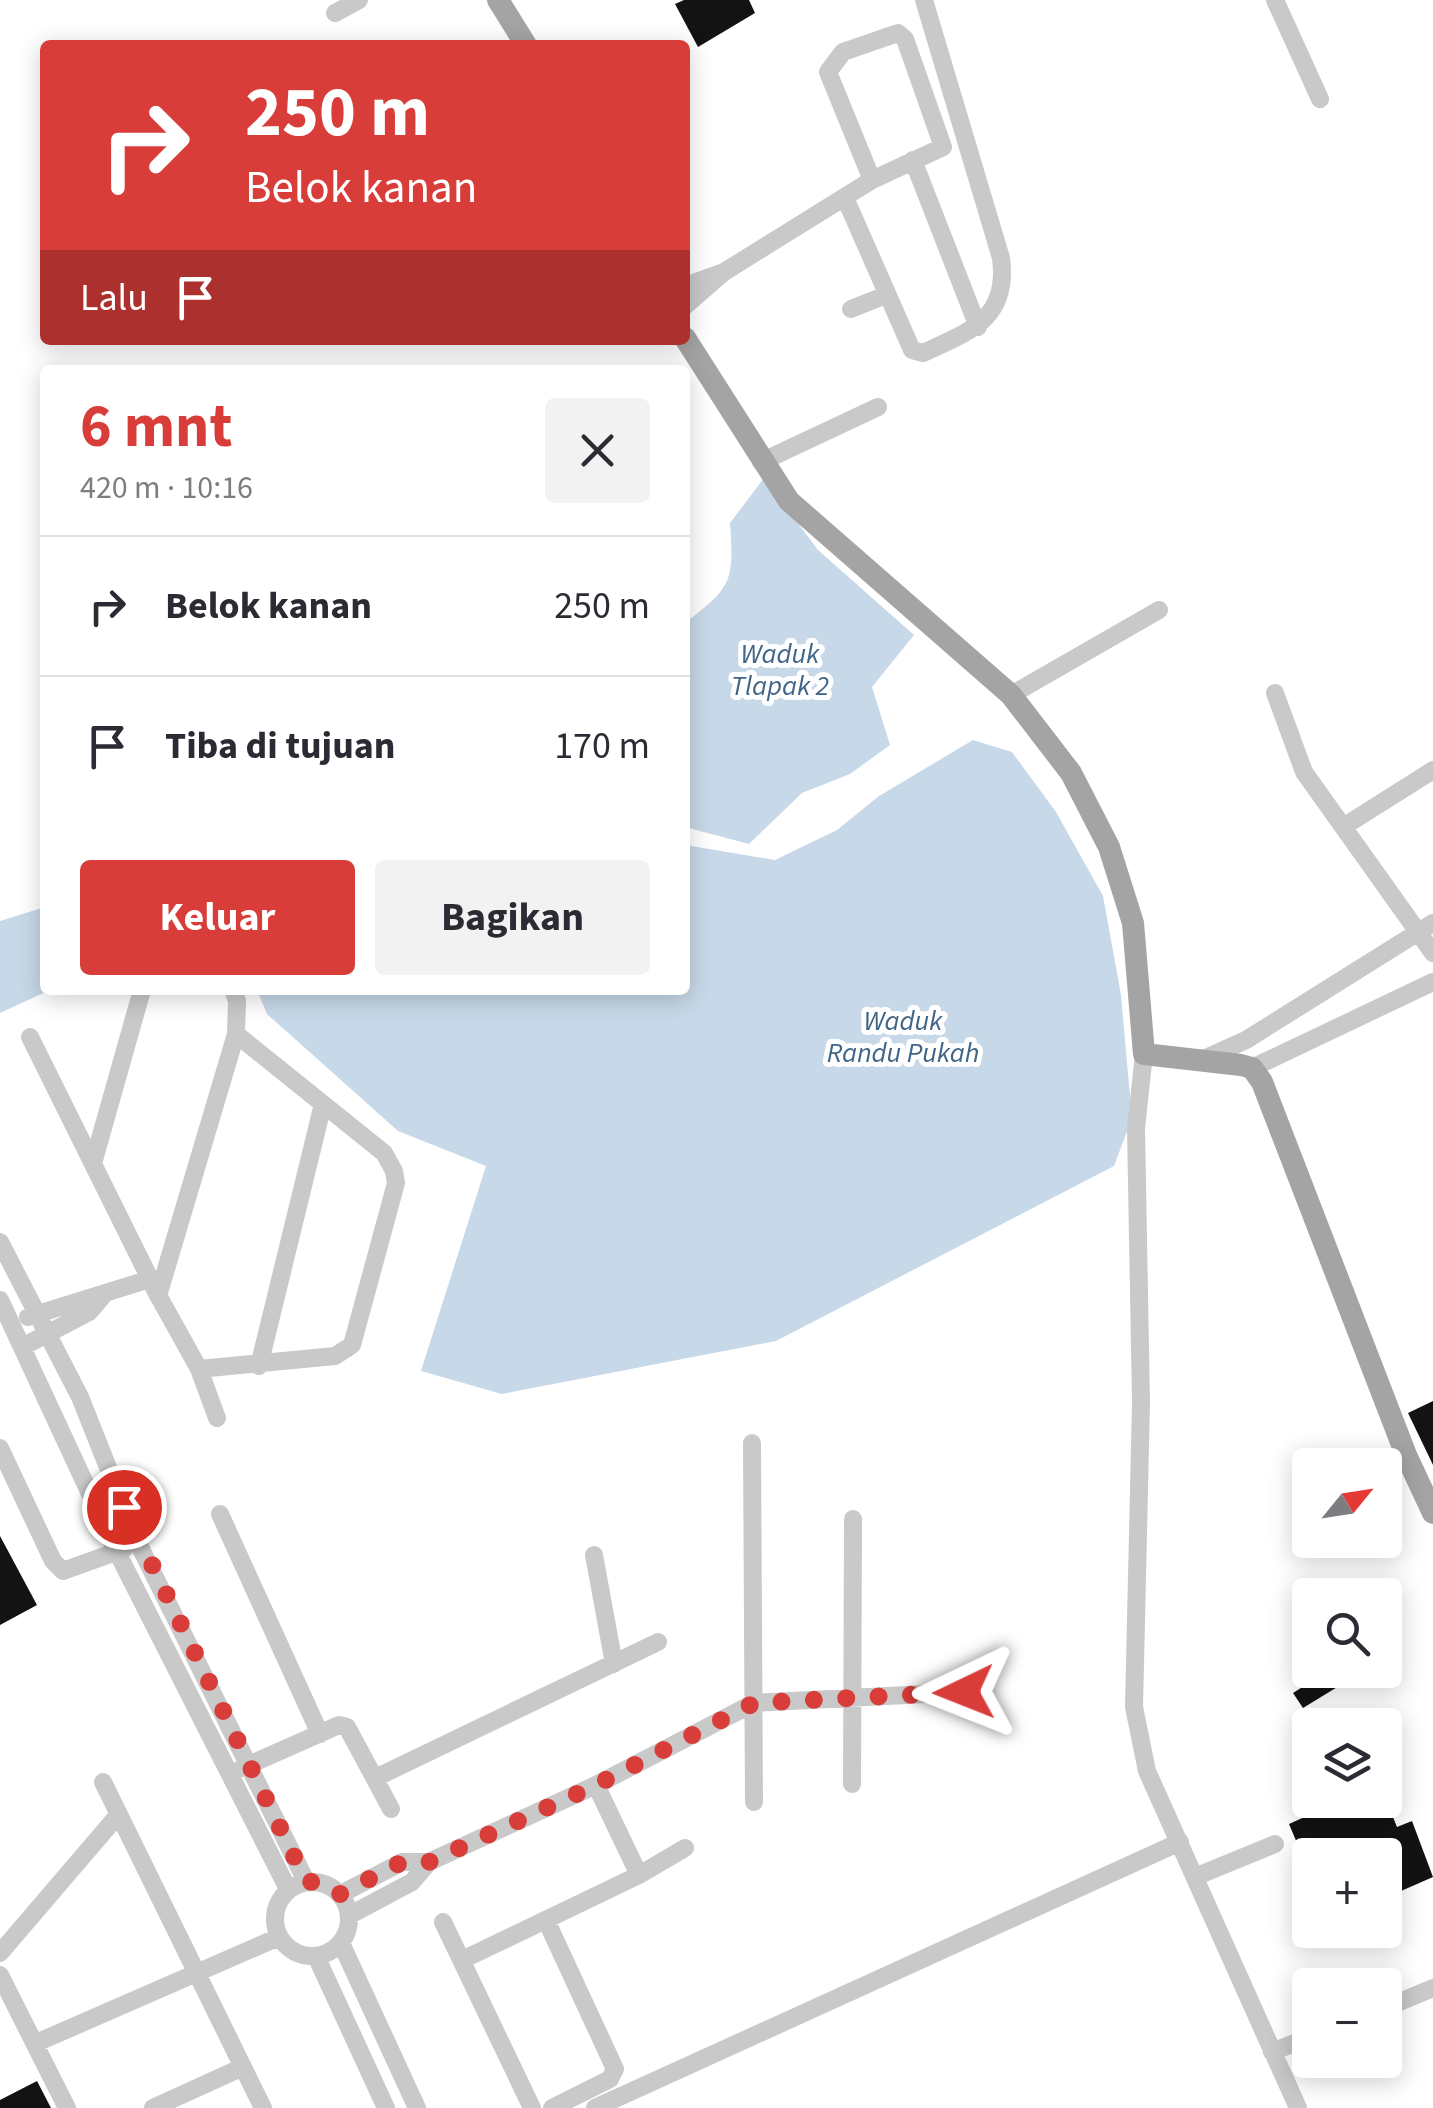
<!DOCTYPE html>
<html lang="id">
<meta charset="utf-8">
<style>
body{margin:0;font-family:"Source Sans 3",sans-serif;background:#f2f2f3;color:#2b2b33;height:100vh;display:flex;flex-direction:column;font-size:38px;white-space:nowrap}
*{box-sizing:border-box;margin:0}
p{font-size:32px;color:#7c7c81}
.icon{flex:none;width:55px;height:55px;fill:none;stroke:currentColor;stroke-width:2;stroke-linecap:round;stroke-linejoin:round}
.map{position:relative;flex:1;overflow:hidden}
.details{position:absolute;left:40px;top:365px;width:650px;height:630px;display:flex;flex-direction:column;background:#fff;border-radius:10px;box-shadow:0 5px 25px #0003}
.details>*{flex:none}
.top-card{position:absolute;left:40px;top:40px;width:650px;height:305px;border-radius:10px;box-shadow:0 5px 25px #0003;background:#d83d39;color:#fff;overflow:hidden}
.needle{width:65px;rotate:60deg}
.tools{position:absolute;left:1292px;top:1448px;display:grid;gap:20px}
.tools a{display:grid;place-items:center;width:110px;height:110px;border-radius:10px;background:#fff;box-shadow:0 5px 25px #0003;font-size:50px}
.pin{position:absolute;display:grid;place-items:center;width:85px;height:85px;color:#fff;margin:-42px;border:5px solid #fff;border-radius:50%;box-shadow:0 2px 10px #0007}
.me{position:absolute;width:110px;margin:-55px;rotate:268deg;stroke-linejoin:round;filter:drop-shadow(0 0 8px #0008)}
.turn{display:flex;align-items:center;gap:35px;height:210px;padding:0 40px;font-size:45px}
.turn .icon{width:130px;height:130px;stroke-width:2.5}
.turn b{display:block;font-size:70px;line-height:85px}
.then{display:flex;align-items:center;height:95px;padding:0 40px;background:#0003;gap:20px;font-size:38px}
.round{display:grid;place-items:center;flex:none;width:105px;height:105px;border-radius:10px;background:#f2f2f3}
.overview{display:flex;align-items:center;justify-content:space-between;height:170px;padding:0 40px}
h1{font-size:60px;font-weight:700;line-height:75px;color:#d83d39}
.button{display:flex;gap:20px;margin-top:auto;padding:20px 40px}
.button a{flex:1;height:115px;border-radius:10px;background:#d83d39;color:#fff;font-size:40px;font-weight:700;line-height:115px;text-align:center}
.button a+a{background:#f2f2f3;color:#2b2b33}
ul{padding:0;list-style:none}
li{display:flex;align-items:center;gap:30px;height:140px;padding:0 40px;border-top:2px solid #e1e1e2}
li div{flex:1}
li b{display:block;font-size:38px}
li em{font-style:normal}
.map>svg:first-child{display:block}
.water{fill:#c7d8e8}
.building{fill:#131313}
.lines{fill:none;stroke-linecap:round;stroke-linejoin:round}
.minor{stroke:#c9c9c9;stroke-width:18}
.major{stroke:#a4a4a4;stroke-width:22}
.route{stroke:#d83d39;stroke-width:18;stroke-dasharray:0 32.4}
.labels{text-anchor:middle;stroke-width:10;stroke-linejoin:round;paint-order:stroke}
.water-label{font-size:28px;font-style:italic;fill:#406587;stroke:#fff}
</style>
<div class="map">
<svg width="1433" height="2108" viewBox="0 0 1433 2108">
<rect width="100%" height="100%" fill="#fff"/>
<path class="water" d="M764 478 818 550 914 635 872 687 890 745 850 774 802 793 749 844 685 827V623C732 587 734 582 730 523Z
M973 740 1012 752 1056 812 1103 896 1121 995 1132 1118 1114 1166 776 1341 502 1394 421 1371 486 1166 398 1131 267 1014 257 990H685V845L775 860 837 830 879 796Z
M45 907V990H50L0 1013V921Z"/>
<path class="building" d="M684 0H749L755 13 698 47 675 4Z
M1433 1401V1465L1408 1413Z
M0 1536 37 1605 0 1625Z
M1329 1670 1339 1686 1303 1708 1293 1693Z
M1342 1800H1386L1397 1827 1412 1821 1433 1877 1385 1898V1855H1337L1334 1849 1310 1855 1305 1862 1289 1824Z
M37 2081 51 2108H0V2100Z"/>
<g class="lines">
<path class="minor" d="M1275 0 1320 99
M335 13 359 0
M913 160 978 327
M846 200 912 350 923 353C970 331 1009 319 1001 258L924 0
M685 286 724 272 872 180 943 147 905 39 898 33 843 52 828 72 872 180
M685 306 724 272
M851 309 886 295
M761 462 878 407
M1275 693 1304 772 1433 953
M1011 695 1159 610
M1343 827 1433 770
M1144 1054 1136 1128 1141 1403 1134 1707 1147 1771 1298 2108
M1206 1058 1246 1040 1433 923
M1252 1068 1433 982
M94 1160 142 990
M0 1242 80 1397 138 1543 306 1881
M154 1288 199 1369 217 1418
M158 1296 236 1034 237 1001 233 990
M0 1300 117 1552 288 1889
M28 1317 150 1279 30 1037
M24 1346 89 1312 102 1297
M259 1366 323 1104
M199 1369 335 1356 352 1345 396 1183 394 1171 384 1153 236 1034
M752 1443 754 1802
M0 1448 53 1561 63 1571 124 1549
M220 1514 320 1734
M594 1555 614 1664
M242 1768 339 1725 347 1727 391 1809
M375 1778 658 1642
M103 1782 263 2108
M852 1784 853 1519
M596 1785 639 1875
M1197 1876 1275 1844
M275 1919a37 37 0 1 1 74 0a37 37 0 1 1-74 0Z
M341 1894 402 1862H429
M350 1915 412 1882 429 1862 596 1785 754 1703 964 1692
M546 1920 615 2069 610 2079 552 2108
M443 1922 532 2108
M341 1943 417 2108
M0 1953 119 1814
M316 1956 386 2108
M462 1960 639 1875 685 1848
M0 1975 67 2108
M1385 2008 1433 1988
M36 2043 279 1937
M1272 2052 1310 2037
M153 2108 243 2067
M595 2108 1180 1842"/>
<path class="major" d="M498 0 526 45
M685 338 789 501 1011 695 1071 773 1109 847 1133 923 1144 1054 1241 1065 1252 1068 1262 1082 1406 1455 1433 1513"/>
</g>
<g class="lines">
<path class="route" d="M124 1507 306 1881 326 1884 340 1894 402 1862H429L596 1785 754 1703 964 1692"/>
</g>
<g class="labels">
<g class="water-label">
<text x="780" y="663">Waduk<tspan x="780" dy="32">Tlapak 2</tspan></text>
<text x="903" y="1030">Waduk<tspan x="903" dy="32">Randu Pukah</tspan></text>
</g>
</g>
</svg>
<div class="tools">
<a><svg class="needle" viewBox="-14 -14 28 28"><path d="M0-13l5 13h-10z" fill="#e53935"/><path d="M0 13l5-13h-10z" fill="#7c7c81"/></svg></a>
<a><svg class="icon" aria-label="search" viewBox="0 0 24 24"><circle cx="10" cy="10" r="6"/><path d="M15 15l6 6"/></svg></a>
<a><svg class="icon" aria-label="layers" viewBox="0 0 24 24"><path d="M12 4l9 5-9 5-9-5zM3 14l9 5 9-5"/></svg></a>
<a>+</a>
<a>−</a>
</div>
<div class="pin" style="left:124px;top:1507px;background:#d93025"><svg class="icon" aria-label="arrive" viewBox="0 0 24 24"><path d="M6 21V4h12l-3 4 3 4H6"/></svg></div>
<svg class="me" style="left:964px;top:1692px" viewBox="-20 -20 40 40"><path d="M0-17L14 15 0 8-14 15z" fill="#d83d39" stroke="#fff" stroke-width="4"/></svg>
<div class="top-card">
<div class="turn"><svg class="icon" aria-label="right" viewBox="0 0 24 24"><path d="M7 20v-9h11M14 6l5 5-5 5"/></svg><div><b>250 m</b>Belok kanan</div></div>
<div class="then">Lalu<svg class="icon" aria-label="arrive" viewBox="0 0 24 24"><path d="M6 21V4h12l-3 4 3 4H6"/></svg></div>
</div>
<section class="details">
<div class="overview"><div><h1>6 mnt</h1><p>420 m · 10:16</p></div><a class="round"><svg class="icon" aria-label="close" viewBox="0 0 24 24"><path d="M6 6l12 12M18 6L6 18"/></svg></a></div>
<ul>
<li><svg class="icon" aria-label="right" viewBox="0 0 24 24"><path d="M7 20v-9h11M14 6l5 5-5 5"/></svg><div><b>Belok kanan</b></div><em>250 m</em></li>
<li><svg class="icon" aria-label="arrive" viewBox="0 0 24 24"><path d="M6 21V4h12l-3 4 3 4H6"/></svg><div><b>Tiba di tujuan</b></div><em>170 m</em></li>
</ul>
<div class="button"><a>Keluar</a><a>Bagikan</a></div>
</section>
</div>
